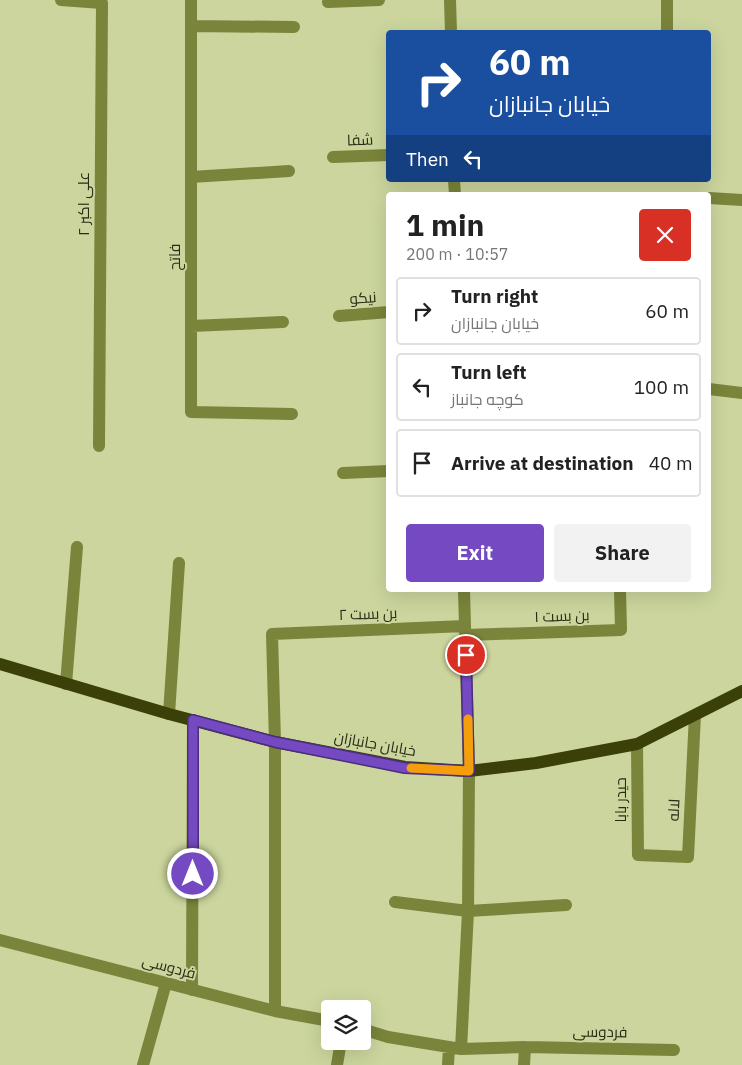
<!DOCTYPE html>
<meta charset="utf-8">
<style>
body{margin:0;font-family:"IBM Plex Sans",Cairo,sans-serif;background:#f2f2f2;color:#222;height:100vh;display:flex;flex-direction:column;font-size:19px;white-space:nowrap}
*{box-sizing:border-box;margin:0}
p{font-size:16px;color:#767676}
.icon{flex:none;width:28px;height:28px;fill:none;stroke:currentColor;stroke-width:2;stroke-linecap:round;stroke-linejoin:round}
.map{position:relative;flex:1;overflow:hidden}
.sheet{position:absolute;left:386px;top:192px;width:325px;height:400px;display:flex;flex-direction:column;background:#fff;border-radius:5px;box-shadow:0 5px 20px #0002}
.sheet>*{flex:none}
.hud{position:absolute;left:386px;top:30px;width:325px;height:152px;border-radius:5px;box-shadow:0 5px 20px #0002;background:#1a4fa0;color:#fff;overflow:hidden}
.buttons{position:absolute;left:321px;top:1000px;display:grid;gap:10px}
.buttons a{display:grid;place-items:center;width:50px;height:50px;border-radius:5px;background:#fff;box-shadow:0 5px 20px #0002;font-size:25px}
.pin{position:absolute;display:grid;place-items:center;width:42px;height:42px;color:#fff;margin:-21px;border:2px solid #fff;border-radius:50%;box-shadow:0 1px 5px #0007}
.me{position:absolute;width:55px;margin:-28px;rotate:0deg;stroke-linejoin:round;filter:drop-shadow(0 0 4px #0008)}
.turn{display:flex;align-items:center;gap:18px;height:105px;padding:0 20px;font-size:22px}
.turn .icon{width:65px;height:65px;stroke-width:2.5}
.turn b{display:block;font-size:35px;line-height:42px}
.then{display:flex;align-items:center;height:48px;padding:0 20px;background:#0003;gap:10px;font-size:19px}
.round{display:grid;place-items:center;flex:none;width:52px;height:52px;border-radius:5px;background:#f2f2f2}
.overview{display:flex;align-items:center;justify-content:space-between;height:85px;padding:0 20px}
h1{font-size:30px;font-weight:800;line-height:38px}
.primary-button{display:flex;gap:10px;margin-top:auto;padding:10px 20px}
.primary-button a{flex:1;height:58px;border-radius:5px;background:#7449c1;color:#fff;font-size:20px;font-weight:800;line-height:58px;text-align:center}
.primary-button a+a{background:#f2f2f2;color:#222}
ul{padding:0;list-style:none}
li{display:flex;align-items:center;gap:15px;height:68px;margin:0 10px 8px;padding:0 10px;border:2px solid #e0e0e0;border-radius:5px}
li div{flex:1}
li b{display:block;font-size:19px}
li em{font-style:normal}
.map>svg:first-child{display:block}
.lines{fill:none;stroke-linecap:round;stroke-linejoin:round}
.minor{stroke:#7a843a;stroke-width:12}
.major{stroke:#3a4008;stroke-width:12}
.route-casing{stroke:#4b2f7d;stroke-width:12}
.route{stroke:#7449c1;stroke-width:9}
.slow{stroke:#f59e0b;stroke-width:9}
.labels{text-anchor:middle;stroke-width:4;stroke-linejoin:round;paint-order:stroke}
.street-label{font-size:15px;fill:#282b15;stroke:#cbd59d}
</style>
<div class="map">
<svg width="742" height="1065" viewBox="0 0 742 1065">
<rect width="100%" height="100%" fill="#cbd59d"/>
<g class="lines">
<path class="minor" d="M61 0 102 3 99 446
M191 0V412L292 414
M450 0 451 32
M328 2 379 0
M191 26 294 27
M667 32V0
M333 157 389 155
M191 177 289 171
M454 180 455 195
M709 198 742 200
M339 316 389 312
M191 326 283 322
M709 389 742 393
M343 473 389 471
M466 635 621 630 620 590
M66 684 77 547
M169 714 179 563
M637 744 638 855 688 857 695 715
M395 902 468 911 566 905
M0 940 275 1011 330 1021
M192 990 193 720
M275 1011V742L272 634 465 626
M362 1029 388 1037 461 1049 525 1047 674 1050
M461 1049 468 911 469 771 464 590
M143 1065 166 983
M337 1065 341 1041
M448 1065 449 1047
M524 1065 525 1047"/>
<path class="major" d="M0 664 169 714 275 742 405 767 469 771 536 763 637 744 742 691"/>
</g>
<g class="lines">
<g class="route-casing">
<path id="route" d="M193 874V720L275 742 405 768 469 771 466 655"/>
</g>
<use href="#route" class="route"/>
<path class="slow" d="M411 768 469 771 468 719"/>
</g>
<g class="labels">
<g class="street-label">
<text transform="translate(360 140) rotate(-2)" y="5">شفا</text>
<text transform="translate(84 204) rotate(-90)" y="5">علی اکبر ۲</text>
<text transform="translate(175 257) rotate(-90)" y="5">فاتح</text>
<text transform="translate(363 298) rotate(-4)" y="5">نیکو</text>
<text transform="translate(368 614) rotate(-2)" y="5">بن بست ۲</text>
<text transform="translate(562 616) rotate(-2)" y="5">بن بست ۱</text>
<text transform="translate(375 744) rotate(10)" y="5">خیابان جانبازان</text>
<text transform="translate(621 800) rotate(-90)" y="5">حیدر بابا</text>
<text transform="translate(674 810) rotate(-87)" y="5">لاله</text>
<text transform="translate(169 967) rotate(15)" y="5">فردوسی</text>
<text transform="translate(600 1032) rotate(1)" y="5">فردوسی</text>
</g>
</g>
</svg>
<div class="buttons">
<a><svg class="icon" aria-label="layers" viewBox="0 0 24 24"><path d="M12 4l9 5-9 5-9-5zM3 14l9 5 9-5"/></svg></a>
</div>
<div class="pin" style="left:466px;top:655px;background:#d93025"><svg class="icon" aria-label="arrive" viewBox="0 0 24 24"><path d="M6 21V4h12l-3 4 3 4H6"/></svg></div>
<svg class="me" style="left:193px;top:874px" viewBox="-20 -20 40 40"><circle r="17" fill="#7449c1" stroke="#fff" stroke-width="3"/><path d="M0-11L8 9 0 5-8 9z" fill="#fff"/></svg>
<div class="hud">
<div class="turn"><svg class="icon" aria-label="right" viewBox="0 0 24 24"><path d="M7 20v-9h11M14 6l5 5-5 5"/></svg><div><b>60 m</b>خیابان جانبازان</div></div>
<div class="then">Then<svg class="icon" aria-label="left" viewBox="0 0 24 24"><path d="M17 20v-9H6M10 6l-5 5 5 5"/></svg></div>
</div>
<section class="sheet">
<div class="overview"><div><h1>1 min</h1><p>200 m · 10:57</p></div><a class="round" style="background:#d93025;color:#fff"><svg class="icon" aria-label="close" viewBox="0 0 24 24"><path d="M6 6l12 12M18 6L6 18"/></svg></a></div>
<ul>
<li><svg class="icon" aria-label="right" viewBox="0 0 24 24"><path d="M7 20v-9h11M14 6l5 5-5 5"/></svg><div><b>Turn right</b><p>خیابان جانبازان</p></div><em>60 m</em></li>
<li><svg class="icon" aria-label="left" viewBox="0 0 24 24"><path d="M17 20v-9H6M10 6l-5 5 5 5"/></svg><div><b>Turn left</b><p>کوچه جانباز</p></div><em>100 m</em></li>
<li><svg class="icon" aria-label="arrive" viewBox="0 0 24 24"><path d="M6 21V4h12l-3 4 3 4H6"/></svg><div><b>Arrive at destination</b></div><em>40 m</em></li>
</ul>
<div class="primary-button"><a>Exit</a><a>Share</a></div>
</section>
</div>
